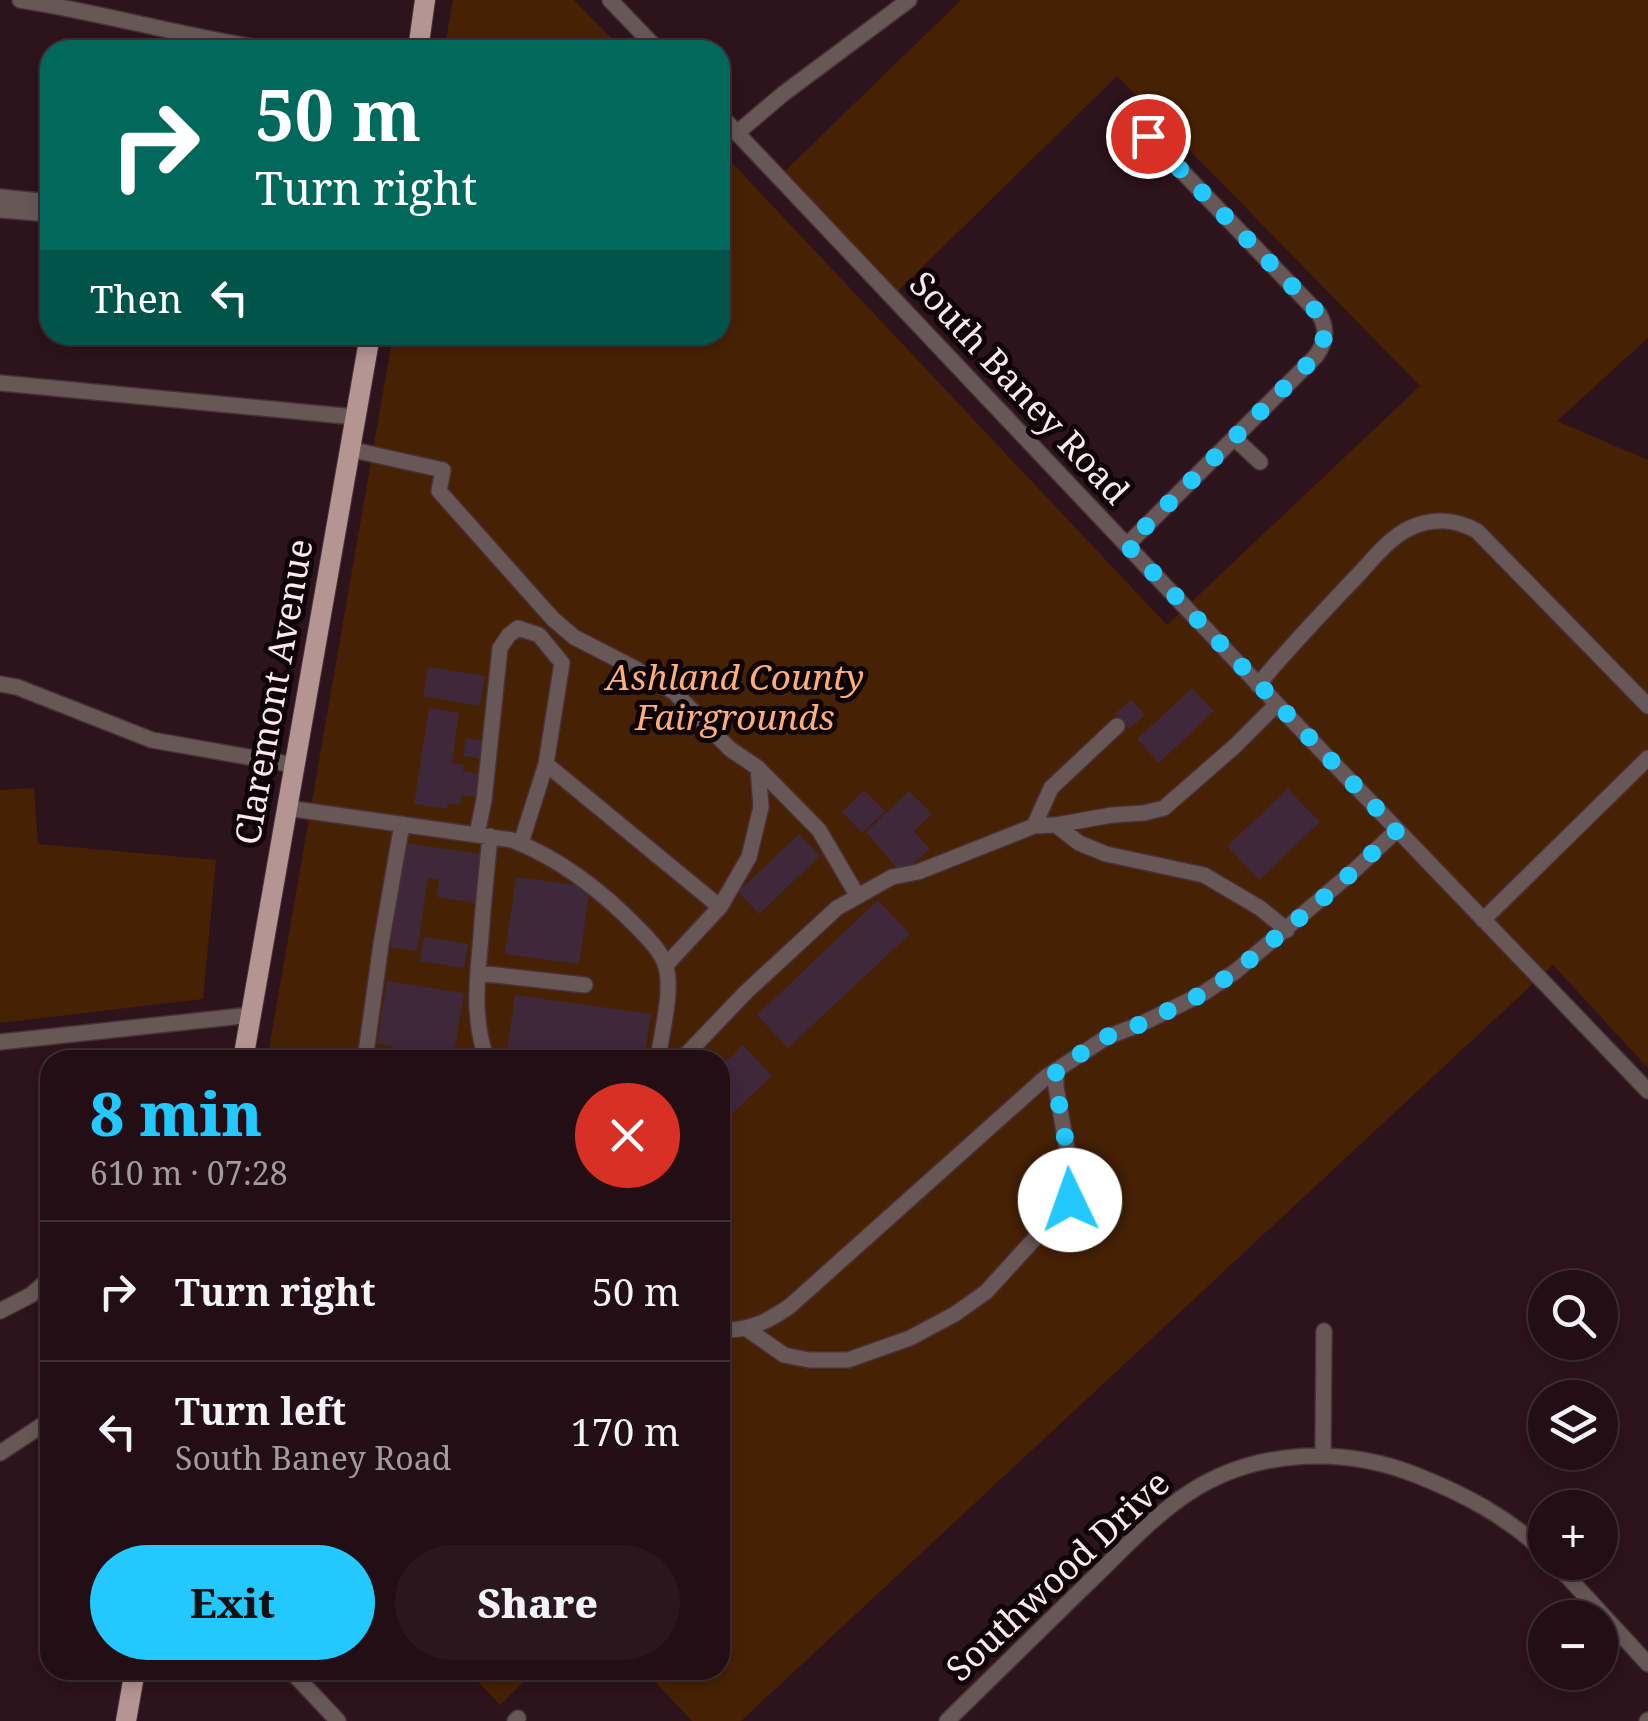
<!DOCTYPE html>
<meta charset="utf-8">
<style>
body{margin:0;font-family:"Noto Serif",serif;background:#2a171d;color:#f1f3f6;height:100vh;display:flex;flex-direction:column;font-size:38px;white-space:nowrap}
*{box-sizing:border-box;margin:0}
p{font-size:32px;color:#a29ca0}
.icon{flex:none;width:55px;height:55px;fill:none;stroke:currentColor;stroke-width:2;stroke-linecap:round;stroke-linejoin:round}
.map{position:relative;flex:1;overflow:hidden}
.sheet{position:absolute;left:40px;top:1050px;width:690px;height:630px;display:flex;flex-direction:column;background:#220e14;border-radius:30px;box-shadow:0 5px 15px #0003,0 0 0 2px #3f2e34}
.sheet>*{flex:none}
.guide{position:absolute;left:40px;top:40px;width:690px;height:305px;border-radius:30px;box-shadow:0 5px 15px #0003,0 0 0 2px #3f2e34;background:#00695c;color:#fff;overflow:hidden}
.fabs{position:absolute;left:1528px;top:1270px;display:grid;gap:20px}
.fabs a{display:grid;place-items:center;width:90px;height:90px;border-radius:50%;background:#220e14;box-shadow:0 5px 15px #0003,0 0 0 2px #3f2e34;font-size:50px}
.pin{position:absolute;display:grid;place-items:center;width:85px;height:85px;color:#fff;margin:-42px;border:5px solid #fff;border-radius:50%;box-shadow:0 2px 10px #0007}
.me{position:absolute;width:110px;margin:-55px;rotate:357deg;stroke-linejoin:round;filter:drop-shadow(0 0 8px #0008)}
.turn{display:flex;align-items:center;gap:35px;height:210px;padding:0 50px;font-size:45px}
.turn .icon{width:130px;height:130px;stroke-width:2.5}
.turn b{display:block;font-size:70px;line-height:85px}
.then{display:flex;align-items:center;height:95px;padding:0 50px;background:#0003;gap:20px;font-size:38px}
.round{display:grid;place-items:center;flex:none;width:105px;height:105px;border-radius:52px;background:#2a171d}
.head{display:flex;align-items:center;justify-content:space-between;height:170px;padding:0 50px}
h1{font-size:60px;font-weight:800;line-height:75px;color:#23c9fe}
.button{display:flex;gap:20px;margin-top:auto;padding:20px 50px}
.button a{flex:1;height:115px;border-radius:60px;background:#23c9fe;color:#111;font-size:40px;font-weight:800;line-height:115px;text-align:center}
.button a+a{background:#2a171d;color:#f1f3f6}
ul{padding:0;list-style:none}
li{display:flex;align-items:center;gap:30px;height:140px;padding:0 50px;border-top:2px solid #3f2e34}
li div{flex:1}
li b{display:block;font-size:38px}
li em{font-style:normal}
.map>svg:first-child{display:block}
.green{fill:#472104}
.building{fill:#3e283a}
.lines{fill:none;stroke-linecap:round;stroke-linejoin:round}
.minor-casing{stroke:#4a3138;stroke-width:18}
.major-casing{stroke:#4a3138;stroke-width:22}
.minor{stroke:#675857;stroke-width:15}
.major{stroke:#b49591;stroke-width:20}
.route{stroke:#23c9fe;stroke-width:18;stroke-dasharray:0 32.4}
.labels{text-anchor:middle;stroke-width:10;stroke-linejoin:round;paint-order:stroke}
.street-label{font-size:35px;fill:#fce8ed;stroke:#0e0407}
.park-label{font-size:35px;font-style:italic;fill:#fdae7c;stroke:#0e0407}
</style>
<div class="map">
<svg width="1648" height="1721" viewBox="0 0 1648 1721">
<rect width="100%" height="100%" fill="#2d131b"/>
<path class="green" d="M453 0H574L623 50H444Z
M961 0H1648V338L1557 421 1648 460V1068L1553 965 741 1721H692L644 1670H720V1060H267L393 335H720V150L1167 625 1420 386 1117 76 897 292 784 172Z
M34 788 38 844 216 860 203 999 0 1023V790Z
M467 1670H535L500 1705Z"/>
<path class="building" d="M428 667 485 676 480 706 423 696Z
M1192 688 1214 711 1159 763 1137 739Z
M1131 699 1145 715 1129 729 1115 714Z
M429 708 459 713 452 763 464 765 463 771 480 774 477 797 461 795 460 805 448 803 447 809 414 804Z
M466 738 483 741 480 759 463 756Z
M1288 789 1320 822 1259 880 1227 846Z
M864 790 885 811 862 833 842 812Z
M909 791 932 814 914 831 930 849 902 874 866 832Z
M799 834 820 856 759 914 738 892Z
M405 843 482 854 475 903 437 897 439 879 428 878 417 951 390 947Z
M516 877 590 887 579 964 505 954Z
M878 900 910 934 788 1048 757 1015Z
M424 937 468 944 464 968 420 961Z
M387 981 464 993 453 1060H390L392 1046 377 1043Z
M515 995 651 1014 644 1058 598 1052 597 1060H506Z
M743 1045 772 1076 720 1125V1067Z"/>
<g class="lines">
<g class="minor-casing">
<path id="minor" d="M20 0C105 13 188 38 273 50
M610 0 658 50
M720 115 1291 719 1648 1091
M737 133 783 94 909 0
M0 197 50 202
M0 210 50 214
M0 383 355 417
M1234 438 1260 462
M349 449 443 470 439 491 553 619 574 637 636 669 674 692 730 749 758 768 819 830 857 895
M1127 545 1316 356C1326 342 1328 329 1319 314L1149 137
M0 684 17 687 152 740 294 765
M1258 685C1290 646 1324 611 1358 575 1374 558 1389 538 1410 528 1434 517 1455 519 1477 531L1648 706
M546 764 720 907
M287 808 512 840C561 859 602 891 639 929 649 940 662 952 666 967 673 992 661 1034 658 1060
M1056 825 1112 815 1144 813 1164 808 1235 746 1277 704
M1034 826 1051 788 1117 726
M477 834 484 800 500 648 509 635 518 628 539 635 562 663 546 764 521 843
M1483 920 1648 758
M666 965 720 907 749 857 761 807 758 768
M478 973 585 985
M0 1042 251 1015
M365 1060 381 944 402 824
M487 1060C472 1020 477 979 481 937 483 903 487 870 490 836
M681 1060 746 992 837 908 892 877 918 872 1034 826 1056 825 1079 843 1106 854 1204 875 1260 908 1287 930
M0 1311 31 1295 50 1278
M747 1329 784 1355 809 1360H848L910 1338 955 1314 986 1292 1070 1200 1074 1188 1056 1087V1070
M720 1330C749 1331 767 1322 790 1306L1046 1077 1107 1037 1141 1024 1204 993 1236 971 1357 868 1397 830
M0 1453 50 1420
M1323 1456 1324 1331
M1554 1562 1648 1664
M290 1670 338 1721
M515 1721 518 1718
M947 1721C992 1677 1037 1633 1083 1588 1117 1556 1150 1518 1190 1492 1257 1449 1343 1446 1416 1475 1464 1494 1508 1517 1545 1553
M1647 1721 1648 1720"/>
</g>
<g class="major-casing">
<path id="major" d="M418 50 425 0
M243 1060 370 335
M126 1721 135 1670"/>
</g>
<use href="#minor" class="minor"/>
<use href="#major" class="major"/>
</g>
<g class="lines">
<path class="route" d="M1070 1200 1074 1188 1056 1087V1070L1106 1037 1141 1024 1204 993 1236 971 1334 889 1397 830 1127 545 1316 356C1325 341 1328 329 1319 314L1148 136"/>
</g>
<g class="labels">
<g class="street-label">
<text transform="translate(1019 388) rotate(47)" y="12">South Baney Road</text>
<text transform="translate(274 692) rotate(-80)" y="12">Claremont Avenue</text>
<text transform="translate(1058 1576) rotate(-43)" y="12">Southwood Drive</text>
</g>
<g class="park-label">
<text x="735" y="690">Ashland County<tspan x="735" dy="40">Fairgrounds</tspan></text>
</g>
</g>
</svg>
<div class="fabs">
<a><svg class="icon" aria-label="search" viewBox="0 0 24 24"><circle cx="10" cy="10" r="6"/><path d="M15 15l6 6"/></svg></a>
<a><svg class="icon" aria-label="layers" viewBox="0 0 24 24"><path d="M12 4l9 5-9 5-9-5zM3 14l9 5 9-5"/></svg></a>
<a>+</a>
<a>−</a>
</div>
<div class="pin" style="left:1148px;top:136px;background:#d93025"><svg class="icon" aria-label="arrive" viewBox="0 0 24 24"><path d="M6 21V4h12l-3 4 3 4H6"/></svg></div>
<svg class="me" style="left:1070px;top:1200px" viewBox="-20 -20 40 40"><circle r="19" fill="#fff"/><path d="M0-13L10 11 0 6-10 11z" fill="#23c9fe"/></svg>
<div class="guide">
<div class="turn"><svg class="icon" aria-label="right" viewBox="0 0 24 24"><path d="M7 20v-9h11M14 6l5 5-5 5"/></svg><div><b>50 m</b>Turn right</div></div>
<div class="then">Then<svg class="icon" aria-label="left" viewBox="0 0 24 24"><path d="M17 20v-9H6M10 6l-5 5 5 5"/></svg></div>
</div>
<section class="sheet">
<div class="head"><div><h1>8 min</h1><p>610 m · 07:28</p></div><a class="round" style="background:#d93025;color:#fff"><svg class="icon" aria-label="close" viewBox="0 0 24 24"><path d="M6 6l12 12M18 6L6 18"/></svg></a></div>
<ul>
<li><svg class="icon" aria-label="right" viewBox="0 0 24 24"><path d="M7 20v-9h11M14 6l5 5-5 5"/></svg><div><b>Turn right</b></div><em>50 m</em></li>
<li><svg class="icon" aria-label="left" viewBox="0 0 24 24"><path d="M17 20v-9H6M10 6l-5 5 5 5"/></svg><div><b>Turn left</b><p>South Baney Road</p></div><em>170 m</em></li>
</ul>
<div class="button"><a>Exit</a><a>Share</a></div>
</section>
</div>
